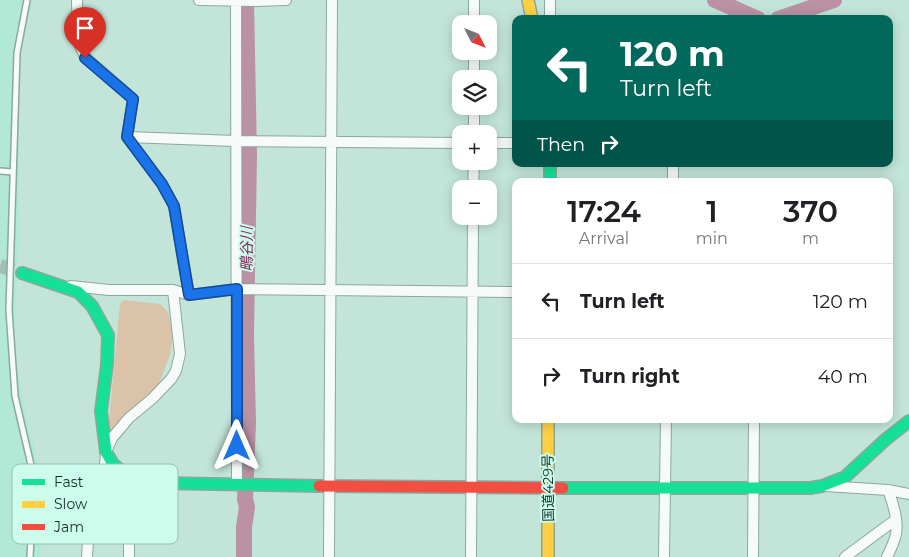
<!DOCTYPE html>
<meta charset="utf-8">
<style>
body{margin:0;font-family:Montserrat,"Noto Sans JP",sans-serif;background:#f6f6f6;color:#202124;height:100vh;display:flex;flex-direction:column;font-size:19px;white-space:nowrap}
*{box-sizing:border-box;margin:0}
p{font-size:16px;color:#757577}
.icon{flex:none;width:28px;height:28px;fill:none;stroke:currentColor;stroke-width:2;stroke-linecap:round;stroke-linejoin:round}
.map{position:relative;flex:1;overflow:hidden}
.side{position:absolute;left:512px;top:178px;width:381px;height:245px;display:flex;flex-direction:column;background:#fff;border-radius:10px;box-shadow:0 2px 12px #0003}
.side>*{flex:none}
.top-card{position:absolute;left:512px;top:15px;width:381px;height:152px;border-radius:10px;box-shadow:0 2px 12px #0003;background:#00695c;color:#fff;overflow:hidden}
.needle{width:32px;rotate:132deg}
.controls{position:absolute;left:452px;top:15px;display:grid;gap:10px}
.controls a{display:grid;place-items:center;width:45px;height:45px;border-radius:10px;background:#fff;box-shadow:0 2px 12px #0003;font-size:25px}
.pin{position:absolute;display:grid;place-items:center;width:42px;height:42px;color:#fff;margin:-51px -21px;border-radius:50% 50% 50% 0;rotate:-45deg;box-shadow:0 0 5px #0007}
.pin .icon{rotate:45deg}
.me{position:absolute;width:55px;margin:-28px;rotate:0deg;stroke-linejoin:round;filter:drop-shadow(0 0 4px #0008)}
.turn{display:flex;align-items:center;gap:18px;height:105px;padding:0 25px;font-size:22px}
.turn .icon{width:65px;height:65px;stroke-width:2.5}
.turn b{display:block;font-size:35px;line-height:42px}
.then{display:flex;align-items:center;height:48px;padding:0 25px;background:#0003;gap:10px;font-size:19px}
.eta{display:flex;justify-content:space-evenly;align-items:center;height:85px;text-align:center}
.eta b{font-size:30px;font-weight:600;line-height:35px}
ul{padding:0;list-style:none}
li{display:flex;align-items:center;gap:15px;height:75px;padding:0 25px;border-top:1px solid #e0e0e0}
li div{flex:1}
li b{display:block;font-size:19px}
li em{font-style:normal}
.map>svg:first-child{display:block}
.built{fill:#b1e8d6}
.green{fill:#dac3a8}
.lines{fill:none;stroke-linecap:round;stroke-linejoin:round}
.river{stroke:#bb91a4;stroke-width:16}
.secondary-tunnel{stroke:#a0c0b5;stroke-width:14;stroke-dasharray:14 7;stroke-linecap:butt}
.lane-casing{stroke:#8ca79e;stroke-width:8}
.street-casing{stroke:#8ca79e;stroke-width:12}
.fast-casing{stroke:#8ca79e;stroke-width:14}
.slow-casing{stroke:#8ca79e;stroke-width:14}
.jam-casing{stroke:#8ca79e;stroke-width:14}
.lane{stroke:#f6fbf9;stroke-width:5}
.street{stroke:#f6fbf9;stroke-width:10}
.fast{stroke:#16e098;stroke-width:11}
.slow{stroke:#ffcf43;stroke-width:11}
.jam{stroke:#f24e42;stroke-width:11}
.route-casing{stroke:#114b97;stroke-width:12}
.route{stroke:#1a73e8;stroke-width:9}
.labels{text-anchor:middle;stroke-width:4;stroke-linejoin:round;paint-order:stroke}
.street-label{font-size:14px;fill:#142d26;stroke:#ccfdec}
.water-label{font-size:15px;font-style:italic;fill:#862b5a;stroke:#ccfdec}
.key{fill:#ccfdec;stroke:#95bfb1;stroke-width:1}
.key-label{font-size:14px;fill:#142d26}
</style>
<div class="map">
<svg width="909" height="557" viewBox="0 0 909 557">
<rect width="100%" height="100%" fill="#c3e5d9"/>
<path class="built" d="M0 0H33L19 60V240L14 354 27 419 45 489 40 557H0Z"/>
<path class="green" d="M123 300 160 304 168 312 173 335 170 355 156 391 112 432 108 431 120 304Z"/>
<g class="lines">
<path class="river" d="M715 0 758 19
M778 19 834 0
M244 557V527L247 507 245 499 248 423 246 336 249 155 246 0"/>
<path class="secondary-tunnel" d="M0 266 22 273"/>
<g class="lane-casing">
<path id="lane" d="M27 0 17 53 9 310 15 396 34 478 30 557
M0 171 13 172"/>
</g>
<g class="street-casing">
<path id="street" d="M77 0 78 41 85 57 133 99 127 137 162 184 174 206 189 295
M199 0 256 1 286 0
M474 0V24
M236 1 237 485
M550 19V0
M474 79V51
M474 134V106
M127 137 236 141 461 143
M489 143H516
M673 164V181
M473 189 474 161
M71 286 109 290H173L189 295 237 289 516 292
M129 477V557
M825 486 888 490 909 494
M87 557 90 505 105 465 106 452 112 438 129 418 153 398 171 379 176 371 180 354 173 290
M329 557 332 0
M471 557 473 216
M664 557 666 419
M753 557 754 419
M845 557 895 520
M887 557C890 551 893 544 895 538 900 524 893 503 888 490"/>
</g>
<g class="fast-casing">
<path id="fast" d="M550 164V181
M22 273 78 292 92 306 108 335 107 364 101 411 106 452 113 464 129 477 158 483 319 486
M563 488H810L822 486 845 477 885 440 909 421"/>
</g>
<g class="slow-casing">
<path id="slow" d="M528 0 532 19
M548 419V557"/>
</g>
<g class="jam-casing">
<path id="jam" d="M319 486 563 488"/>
</g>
<use href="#lane" class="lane"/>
<use href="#street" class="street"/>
<use href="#fast" class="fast"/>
<use href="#slow" class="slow"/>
<use href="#jam" class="jam"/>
</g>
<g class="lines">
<g class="route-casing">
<path id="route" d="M85 58 133 99 127 137 162 184 174 206 189 295 237 289V446"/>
</g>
<use href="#route" class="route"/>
</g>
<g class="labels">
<g class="street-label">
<text transform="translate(548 488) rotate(-91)" y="5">国道429号</text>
</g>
<g class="water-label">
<text transform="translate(247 249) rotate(-90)" y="5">鴫谷川</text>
</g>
</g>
<rect x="12" y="464" width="166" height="80" rx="8" class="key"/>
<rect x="22" y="479" width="23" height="6" fill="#16e098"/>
<rect x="22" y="501" width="23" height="7" fill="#ffcf43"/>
<rect x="22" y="524" width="23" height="6" fill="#f24e42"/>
<g class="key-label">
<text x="54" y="487">Fast</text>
<text x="54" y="509">Slow</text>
<text x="54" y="532">Jam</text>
</g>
</svg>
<div class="controls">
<a><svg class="needle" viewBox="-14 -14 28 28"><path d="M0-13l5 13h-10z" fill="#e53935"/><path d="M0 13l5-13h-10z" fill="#757577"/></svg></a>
<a><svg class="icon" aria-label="layers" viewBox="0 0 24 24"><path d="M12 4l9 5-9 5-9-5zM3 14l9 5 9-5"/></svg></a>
<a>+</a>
<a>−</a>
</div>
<div class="pin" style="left:85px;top:58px;background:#d93025"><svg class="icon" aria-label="arrive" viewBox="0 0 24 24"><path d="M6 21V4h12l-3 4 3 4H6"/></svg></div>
<svg class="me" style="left:237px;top:446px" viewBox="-20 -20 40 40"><path d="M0-17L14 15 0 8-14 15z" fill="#1a73e8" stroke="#fff" stroke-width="4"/></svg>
<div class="top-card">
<div class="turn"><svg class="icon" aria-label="left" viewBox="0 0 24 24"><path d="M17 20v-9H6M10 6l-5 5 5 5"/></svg><div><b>120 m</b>Turn left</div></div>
<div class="then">Then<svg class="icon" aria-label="right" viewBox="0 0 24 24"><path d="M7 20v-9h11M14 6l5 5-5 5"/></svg></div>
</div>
<section class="side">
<div class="eta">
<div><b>17:24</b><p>Arrival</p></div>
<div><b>1</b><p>min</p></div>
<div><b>370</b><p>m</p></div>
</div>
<ul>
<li><svg class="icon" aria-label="left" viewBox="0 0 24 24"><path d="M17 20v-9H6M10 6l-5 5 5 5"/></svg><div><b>Turn left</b></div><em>120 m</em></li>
<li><svg class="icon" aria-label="right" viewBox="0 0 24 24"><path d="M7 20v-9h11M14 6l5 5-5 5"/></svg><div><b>Turn right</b></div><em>40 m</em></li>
</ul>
</section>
</div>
